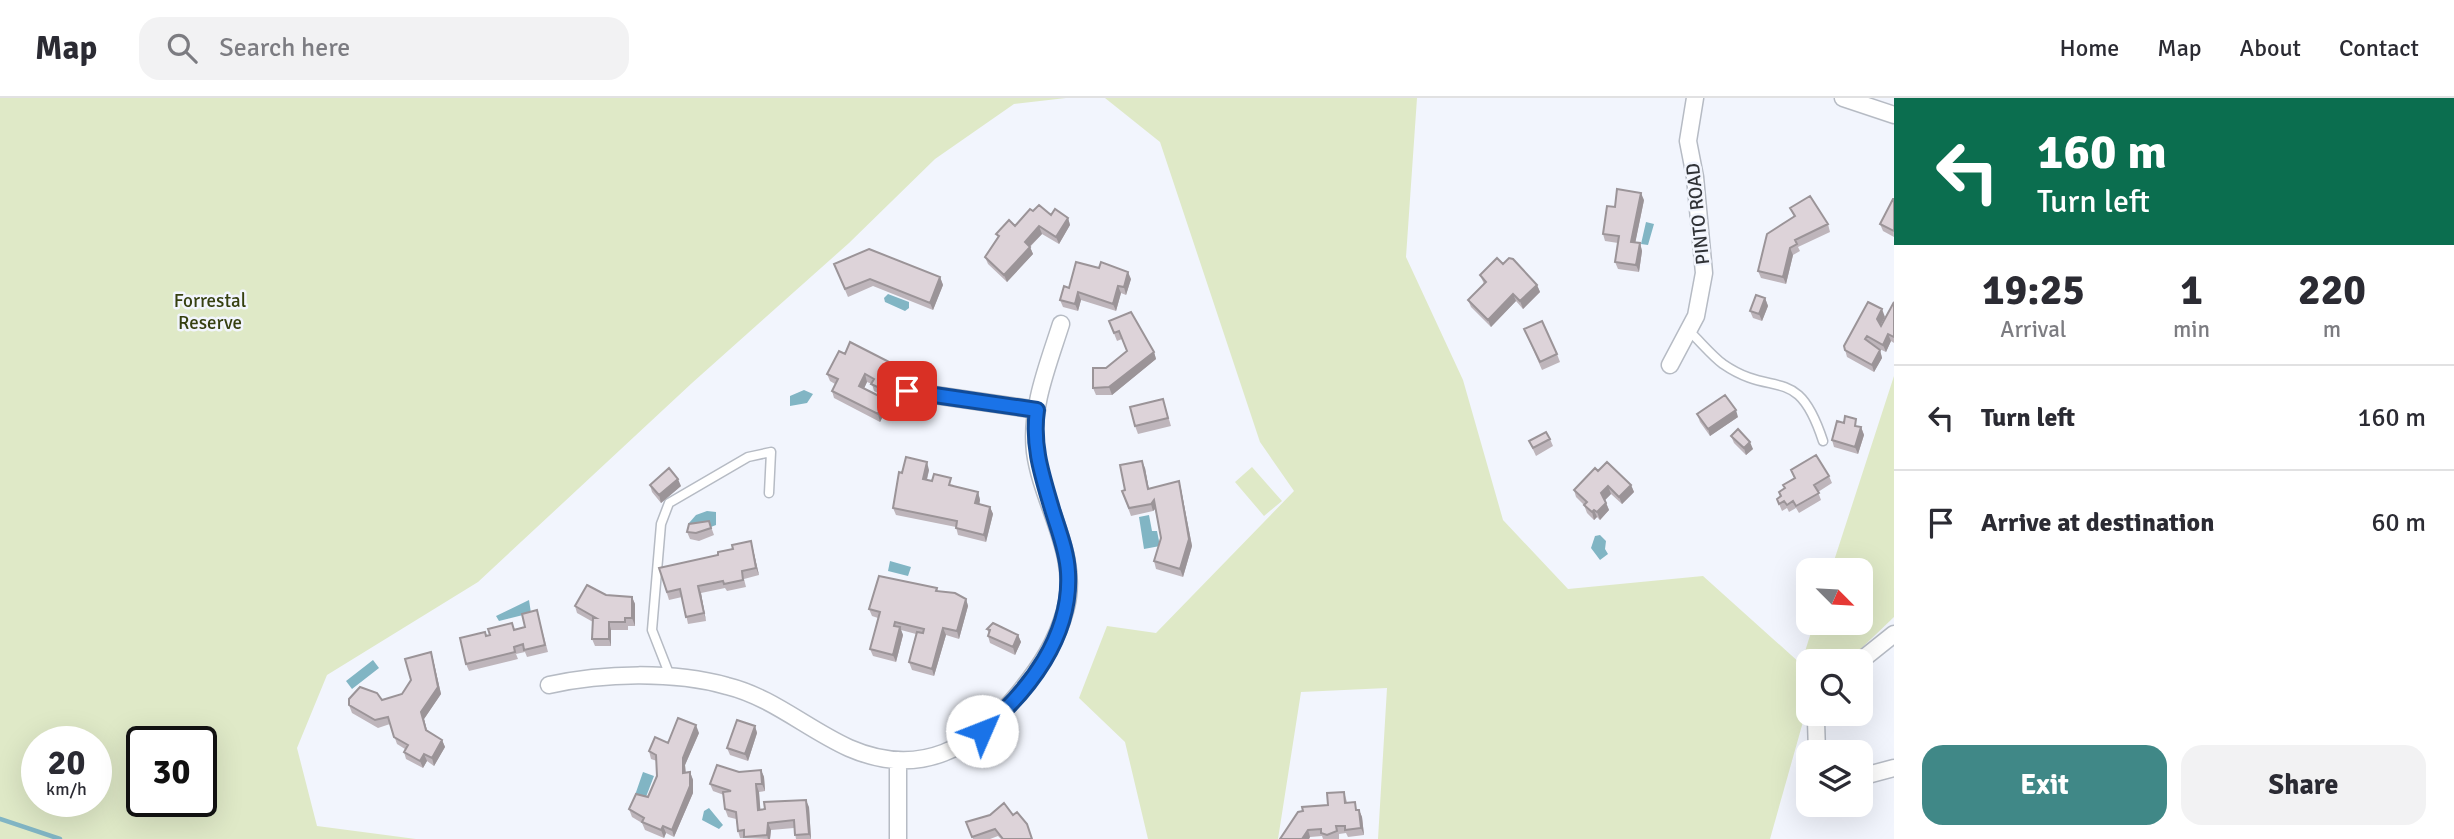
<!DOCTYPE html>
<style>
body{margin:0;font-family:Signika,sans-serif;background:#f2f2f3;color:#2b2b33;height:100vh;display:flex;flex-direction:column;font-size:26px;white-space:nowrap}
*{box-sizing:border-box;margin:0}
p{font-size:23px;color:#7c7c81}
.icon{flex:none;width:38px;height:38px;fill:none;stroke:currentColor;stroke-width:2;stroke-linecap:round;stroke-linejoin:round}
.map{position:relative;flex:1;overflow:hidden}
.details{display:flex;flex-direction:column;background:#fff;width:560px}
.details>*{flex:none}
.top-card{background:#0b6e4f;color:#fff;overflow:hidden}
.needle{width:46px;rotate:114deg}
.tools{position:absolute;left:1796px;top:460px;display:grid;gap:14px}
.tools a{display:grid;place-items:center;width:77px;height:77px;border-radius:14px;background:#fff;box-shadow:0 7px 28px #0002;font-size:35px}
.speed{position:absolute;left:21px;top:628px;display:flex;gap:14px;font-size:35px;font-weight:700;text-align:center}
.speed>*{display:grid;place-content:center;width:91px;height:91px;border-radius:50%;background:#fff;box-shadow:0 7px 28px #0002;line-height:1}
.speed small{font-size:18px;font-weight:400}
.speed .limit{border:4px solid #111;border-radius:10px;background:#fff;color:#111}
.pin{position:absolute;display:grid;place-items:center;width:60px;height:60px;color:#fff;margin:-30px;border-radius:14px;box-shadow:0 4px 10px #0006}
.me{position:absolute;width:77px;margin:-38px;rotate:46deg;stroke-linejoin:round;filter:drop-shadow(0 0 5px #0008)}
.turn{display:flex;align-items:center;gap:24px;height:147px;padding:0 28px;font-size:32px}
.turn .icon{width:91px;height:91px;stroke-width:2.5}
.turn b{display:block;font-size:49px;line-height:60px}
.eta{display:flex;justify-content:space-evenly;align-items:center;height:119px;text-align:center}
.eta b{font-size:42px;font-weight:800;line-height:49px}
.primary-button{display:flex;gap:14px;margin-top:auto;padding:14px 28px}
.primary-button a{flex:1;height:80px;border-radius:21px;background:#408887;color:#fff;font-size:28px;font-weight:800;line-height:80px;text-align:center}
.primary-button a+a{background:#f2f2f3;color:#2b2b33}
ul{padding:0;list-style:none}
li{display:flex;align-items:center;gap:21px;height:105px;padding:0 28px;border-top:2px solid #e1e1e2}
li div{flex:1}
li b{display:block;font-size:26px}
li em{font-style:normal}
header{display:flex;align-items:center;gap:42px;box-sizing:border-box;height:98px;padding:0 35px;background:#fff;border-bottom:2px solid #e1e1e2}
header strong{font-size:33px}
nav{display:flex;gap:38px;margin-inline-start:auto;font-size:24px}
.search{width:490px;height:63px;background:#f2f2f3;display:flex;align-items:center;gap:18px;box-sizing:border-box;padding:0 24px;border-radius:21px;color:#7c7c81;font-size:26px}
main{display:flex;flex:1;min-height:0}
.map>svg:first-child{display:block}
.green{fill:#dfe9c7;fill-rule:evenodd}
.water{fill:#81b5c4}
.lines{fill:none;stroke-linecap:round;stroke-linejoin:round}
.stream{stroke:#81b5c4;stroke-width:4.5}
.lane-casing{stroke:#b6bbc4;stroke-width:11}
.street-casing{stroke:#b6bbc4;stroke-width:19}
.lane{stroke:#fff;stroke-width:8}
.street{stroke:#fff;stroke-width:16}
.wall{fill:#beb5bb}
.shaded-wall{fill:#9b9498}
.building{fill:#ddd3d9;stroke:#9b9498;stroke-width:2}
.route-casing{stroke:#114b97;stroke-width:18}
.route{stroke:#1a73e8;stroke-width:12}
.labels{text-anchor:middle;stroke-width:5;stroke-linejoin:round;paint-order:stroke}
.street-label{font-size:19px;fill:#303236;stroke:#f2f5fd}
.park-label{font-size:19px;fill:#364010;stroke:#f2f5fd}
</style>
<header>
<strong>Map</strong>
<div class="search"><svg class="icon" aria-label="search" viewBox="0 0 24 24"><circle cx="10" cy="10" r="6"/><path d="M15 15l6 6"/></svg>Search here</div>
<nav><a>Home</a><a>Map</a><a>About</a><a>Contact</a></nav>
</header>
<main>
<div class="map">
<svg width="1894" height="741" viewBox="0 0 1894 741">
<rect width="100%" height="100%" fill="#f2f5fd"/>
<path class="green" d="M0 0H1066L1014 6 935 61 849 145 692 285 478 484 327 577 297 650 317 728 416 741H0ZM96 644V704H37V644ZM201 644V704H142V644Z
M1105 0H1417L1406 159 1463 282 1503 422 1568 491 1703 478 1801 566 1814 525H1860V472H1831L1894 278V519L1848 563 1808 564V606L1770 741H1378L1387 590 1301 594 1278 741H1148L1125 644 1079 600 1107 528 1156 535 1294 393 1260 344 1160 44Z
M1252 369 1282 403 1264 418 1235 384Z"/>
<path class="water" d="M1646 124 1654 126 1648 147 1641 146Z
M888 196 909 204V210L905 213 885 204 884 200Z
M804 292 813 296 807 305 790 308V298Z
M707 413 716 414V427L698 434 689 425 696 417Z
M1149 417 1152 433H1157L1160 448 1144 451 1139 419Z
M1595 438 1600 437 1606 443 1605 451 1608 456 1600 462 1591 450Z
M890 463 911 469 908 478 888 473Z
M529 502 531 515 499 523 496 518Z
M373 562 379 570 352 591 346 583Z
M643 674 654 678 644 704 634 700Z
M709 710 723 727 719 731 702 722 704 713Z"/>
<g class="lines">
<path class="stream" d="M0 721 60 741"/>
<g class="lane-casing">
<path id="lane" d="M1688 232C1700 243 1711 257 1723 266 1775 302 1797 264 1823 343
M670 578 652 532 661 426 669 405 748 359 771 354 769 395"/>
</g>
<g class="street-casing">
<path id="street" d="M1843 0 1894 17
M1670 267 1696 218 1704 175 1695 79 1688 43 1695 0
M907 293 1037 312
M1859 564 1894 536
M549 587C603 575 673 573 727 588 772 599 807 631 849 650 920 681 974 650 1019 595 1040 569 1056 545 1065 513 1081 458 1042 407 1035 354 1030 310 1048 267 1061 226
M1817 654 1816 623 1821 616
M898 662V741
M1860 679 1894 670"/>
</g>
<use href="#lane" class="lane"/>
<use href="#street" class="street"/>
</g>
<path class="wall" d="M1894 101V139L1883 133 1880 126Z
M1644 102 1635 145H1640L1642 153 1639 174 1618 171 1615 164 1618 145 1605 143 1603 136 1615 109Z
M1790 110 1828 126 1830 134 1798 149 1800 153 1793 157 1786 186 1761 180 1758 173 1794 119Z
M1033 113 1068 120 1070 127 1059 146 1042 136 1030 149 1033 156 1007 184 988 166 985 159 998 140 996 136 1015 128Z
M834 166 940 179 943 187 933 212 873 188 848 199Z
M1503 166 1537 187 1540 194 1523 211 1516 203 1491 229 1471 209 1468 202 1484 186 1480 177Z
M1131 181 1126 197 1121 195 1116 213 1081 202 1078 213 1063 209 1060 202 1069 190Z
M1765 200 1768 208 1762 223 1753 220 1750 213Z
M1894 204V245L1891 243 1886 254 1875 249 1880 252 1882 260 1874 274 1847 259 1844 248 1885 219 1881 226V228Z
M1109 223 1154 254 1156 261 1112 297H1096L1093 290 1106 270 1127 253 1122 241 1117 243Z
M1524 231 1557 256 1560 264 1542 272Z
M895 267 898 274 896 278 899 285 891 302 874 293 872 286 867 284 864 290 885 301 888 308 880 324 834 300 832 293 835 286 830 283 827 276Z
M1163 301 1171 328 1138 336 1135 328Z
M1697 316 1738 319 1710 338 1700 324Z
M1859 329H1861L1864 337 1858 356 1834 349 1832 342Z
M1731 338 1753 351 1746 357 1734 345Z
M1550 341 1553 348 1536 358 1529 343Z
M1145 370 1149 391 1179 383 1181 391 1192 448 1183 479 1156 471 1154 463 1161 440 1155 411 1153 413 1131 418 1122 393 1125 392Z
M929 372 927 382 954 387 953 388 978 394 980 402 979 406 990 409 993 416 986 444 958 437 956 429 896 417 893 410 902 375Z
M1791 372 1829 378 1832 385 1818 394 1821 402 1799 415 1796 410 1789 414 1787 410 1782 413 1777 401 1780 399 1779 394 1785 390 1783 387 1794 380Z
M1598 373 1631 387 1634 394 1622 406 1611 396 1605 402 1609 412 1600 422 1597 419 1594 422 1587 415 1584 407 1576 399 1574 392Z
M650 387 681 388 661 405 652 394Z
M709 423 714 437 699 443 690 441 687 434Z
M751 443 759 477 744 481 746 489 727 493 725 490 701 495 706 523 688 526 682 499 669 502 659 470 718 457Z
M937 490 938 493 966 501 968 508 959 541 946 537 934 578 912 572 909 564 916 536 901 532 903 537 896 564 873 558 870 551 878 520 872 518 869 511Z
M606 497 632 499 635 506V528H628V532H611V548H595L592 541 593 524 577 515 575 508Z
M539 520 548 554 527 559 525 554 516 556 518 561 469 573 466 566 490 537 512 525 514 531 525 529Z
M987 531 1018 537 1021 544 1015 557 990 545 988 538 989 536Z
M431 554 433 561 441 596 424 621 427 633 442 642 445 649 434 668 427 663 423 670 406 661 404 654 405 651 397 646 390 626 378 630 352 615 349 607 382 602 402 596Z
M755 628 757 635 748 663 730 657 727 650Z
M699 635 685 667 686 675 690 674 693 682V695L674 739 666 735 664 740 645 732 642 725 632 719 629 711 648 699 657 678V663L651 661 649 653 668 645Z
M761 672 764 679 765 693 759 694 760 712 809 709 811 741H796L794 730 771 732 770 741 740 740 738 733 736 721 728 719 725 711 724 697 713 693 710 686 739 674Z
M1344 694 1347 704 1357 712H1359L1362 719 1364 737 1348 739 1346 735 1339 736V741H1323L1322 738 1310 739 1309 741H1280L1328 707Z
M990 717 1032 741H1001L998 738 990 741H973L966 724Z"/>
<path class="shaded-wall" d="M1641 95 1644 102 1634 151 1631 144Z
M1068 120 1070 127 1059 146 1056 139Z
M1039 128 1042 136 1027 151 1025 144Z
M1640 145 1642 153 1639 174 1636 167Z
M1030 149 1033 156 1007 184 1004 177Z
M1790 150 1793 157 1786 186 1783 179Z
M1128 174 1131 181 1126 197 1124 189Z
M940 179 943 187 933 212 930 205Z
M1537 187 1540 194 1523 211 1520 203Z
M1118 188 1121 195 1116 213 1113 206Z
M1078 194 1081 202 1078 213 1075 206Z
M1513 196 1516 203 1491 229 1488 222Z
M1765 200 1768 208 1762 223 1759 216Z
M1882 211 1885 219 1880 228 1877 221Z
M1888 236 1891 243 1886 254 1883 247Z
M1880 252 1882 260 1874 274 1872 267Z
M1154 254 1156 261 1112 297 1109 289Z
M895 267 898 274 894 282 891 275Z
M865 276 867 284 862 295 859 288Z
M897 278 899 285 891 302 888 294Z
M885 301 888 308 880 324 878 316Z
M1736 312 1738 319 1710 338 1708 331Z
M1861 329 1864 337 1858 356 1855 349Z
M1750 344 1753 351 1746 357 1744 350Z
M1142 363 1145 370 1150 398 1148 391Z
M927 364 929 372 925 388 923 381Z
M678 381 681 388 661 405 659 397Z
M1179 383 1181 391 1192 448 1183 479 1180 471Z
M1631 387 1634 394 1622 406 1619 399Z
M1608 388 1611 396 1604 403 1601 395Z
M978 394 980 402 978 413 975 405Z
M1154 402 1156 410 1153 413 1151 406Z
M1606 405 1609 412 1600 422 1597 414Z
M990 409 993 416 986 444 984 437Z
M1594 412 1597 419 1594 422 1592 414Z
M751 443 753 451 759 477 756 470Z
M698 488 701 495 706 523 704 515Z
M632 499 635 506V528L632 520Z
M966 501 968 508 959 541 957 533Z
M609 524 611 532V548L609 541Z
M900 529 903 537 896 564 893 557Z
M943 530 946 537 934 578 932 571Z
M1018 537 1021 544 1015 557 1013 549Z
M431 554 433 561 441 596 424 621 429 640 421 614Z
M696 627 699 635 685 667 686 682 683 675V660Z
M755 628 757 635 748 663 745 656Z
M442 642 445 649 434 668 432 660Z
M424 656 427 663 423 670 420 663Z
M761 672 764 679 765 693 762 686Z
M690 674 693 682V695L674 739 672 732Z
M756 686 759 694 761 719 758 712Z
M806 702 809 709 811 741 809 736Z
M1359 712 1362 719 1364 737 1361 730Z
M768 725 771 732 770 741H768L767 737Z
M663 728 666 735 664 740 661 732Z
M1308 732 1310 739 1309 741H1302Z"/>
<path class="building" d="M1617 91 1641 95 1631 144 1640 145 1636 167 1615 164 1619 138 1603 136 1607 108 1615 109Z
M1810 98 1828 126 1795 142 1797 146 1790 150 1783 179 1758 173 1767 136 1795 118 1790 110Z
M1893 101H1894V133L1880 126Z
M1039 107 1051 117 1055 111 1068 120 1056 139 1039 128 1025 144 1030 149 1004 177 985 159 999 138 996 136 1009 122 1015 128 1030 111 1033 113Z
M869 151 940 179 930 205 870 181 845 191 834 166Z
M1497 160 1503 166 1509 160 1513 161 1537 187 1520 203 1513 196 1488 222 1468 202 1486 184 1480 177Z
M1076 164 1099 170 1101 164 1128 174 1124 189 1118 188 1113 206 1078 194 1075 206 1060 202 1064 188 1069 190Z
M1756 197 1765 200 1759 216 1750 213Z
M1868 204 1882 211 1877 221 1881 228 1894 204V239L1888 236 1883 247 1867 238 1865 241 1880 252 1872 267 1845 252 1844 248Z
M1131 214 1154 254 1109 289 1093 290V270H1106L1127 253 1119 233 1114 235 1109 223Z
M1542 223 1557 256 1540 264 1524 231Z
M850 244 895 267 891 275 897 278 888 294 871 286 874 281 865 276 859 288 885 301 878 316 832 293 838 281 827 276 839 253 845 256Z
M1725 297 1736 312 1708 331 1697 316Z
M1163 301 1168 320 1135 328 1130 309Z
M1845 318 1856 321 1855 328 1861 329 1855 349 1832 342 1837 323 1844 325Z
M1738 331 1750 344 1744 350 1731 338Z
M1546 334 1550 341 1533 350 1529 343Z
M1816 357 1829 378 1814 387 1819 395 1796 408 1793 403 1787 407 1784 403 1779 406 1777 401 1781 398 1779 394 1785 390 1783 387 1795 380 1791 372Z
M906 359 927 364 923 381 932 383 934 376 951 380 949 387 978 394 975 405 990 409 984 437 956 430 957 423 893 410 899 374 902 375Z
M1142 363 1148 391 1179 383 1189 441 1180 471 1154 463 1161 440 1154 402 1151 406 1129 410 1122 393 1125 392 1120 367Z
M1607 364 1631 387 1619 399 1608 388 1601 395 1606 405 1597 414 1594 412 1592 414 1584 407 1587 404 1574 392 1595 370 1598 373Z
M669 370 678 381 659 397 650 387Z
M709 423 711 430 696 435 687 434 689 426Z
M751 443 756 470 742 473 743 482 724 486 723 483 698 488 704 515 686 519 680 491 667 494 659 470 718 457V454L733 451 732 447Z
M879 478 937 490 936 493 955 495 966 501 957 533 943 530 932 571 909 564 917 534 923 535 924 531 895 524 894 528 900 529 893 557 870 551 880 514 869 511Z
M587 487 606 497 632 499V520H625V524H609V541H592L593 520H596L575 508Z
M537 512 545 547 524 552 523 546 514 549 515 554 466 566 460 540 485 534 486 538 490 537 488 531 512 525 514 532 525 529 522 516Z
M993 525 1018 537 1013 549 988 538 990 532 987 531Z
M431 554 438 589 421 614 426 632 442 642 432 660 424 656 420 663 404 654 408 647 394 639 388 619 375 622 349 607V601L360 589 377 595 382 602 402 596 411 582 405 561Z
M678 620 696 627 683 660V675L690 674V688L672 732 663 728 661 732 642 724 644 720 629 711 636 696 648 699 657 678 656 657 649 653 655 639 668 645Z
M737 622 755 628 745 656 727 650Z
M717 667 739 674 761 672 762 686H756L758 712 765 711 764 704 806 702 809 736 795 737 794 722 768 725 767 737 744 739V732L738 733 736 714 725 711 723 694 731 693 710 686Z
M1344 694 1345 705 1355 704 1356 712H1359L1361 730 1345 732V728H1336L1337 733 1327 737 1321 735V731L1308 732 1302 741H1280L1298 714 1303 713 1302 709 1328 707 1327 695Z
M1004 705 1013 717 1017 714 1027 726 1032 741H1003L995 731 972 739 966 724 990 717Z"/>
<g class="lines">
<g class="route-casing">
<path id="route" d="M907 293 1037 312C1032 348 1042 377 1052 411 1058 431 1067 453 1068 474 1072 538 1029 593 982 633"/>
</g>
<use href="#route" class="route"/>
</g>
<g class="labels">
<g class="street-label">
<text transform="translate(1697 116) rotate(-96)" y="7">PINTO ROAD</text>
</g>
<g class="park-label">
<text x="210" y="209">Forrestal<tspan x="210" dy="22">Reserve</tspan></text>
</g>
</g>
</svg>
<div class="tools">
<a><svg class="needle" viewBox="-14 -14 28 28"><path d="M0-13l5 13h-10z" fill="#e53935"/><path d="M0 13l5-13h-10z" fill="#7c7c81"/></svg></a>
<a><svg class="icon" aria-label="search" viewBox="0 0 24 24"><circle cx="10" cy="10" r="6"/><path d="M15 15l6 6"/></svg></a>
<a><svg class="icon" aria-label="layers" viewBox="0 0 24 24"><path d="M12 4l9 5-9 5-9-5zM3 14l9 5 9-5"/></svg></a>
</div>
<div class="speed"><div>20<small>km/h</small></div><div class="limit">30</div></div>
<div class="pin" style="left:907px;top:293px;background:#d93025"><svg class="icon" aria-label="arrive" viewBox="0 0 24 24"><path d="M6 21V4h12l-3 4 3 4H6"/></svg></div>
<svg class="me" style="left:982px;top:633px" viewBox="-20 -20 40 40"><circle r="19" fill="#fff"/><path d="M0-13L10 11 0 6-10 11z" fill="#1a73e8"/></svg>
</div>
<section class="details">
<div class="top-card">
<div class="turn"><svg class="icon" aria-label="left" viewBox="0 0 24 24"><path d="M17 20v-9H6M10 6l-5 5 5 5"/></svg><div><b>160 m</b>Turn left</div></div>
</div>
<div class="eta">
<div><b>19:25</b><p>Arrival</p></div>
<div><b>1</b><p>min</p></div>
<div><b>220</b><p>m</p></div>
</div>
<ul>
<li><svg class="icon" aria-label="left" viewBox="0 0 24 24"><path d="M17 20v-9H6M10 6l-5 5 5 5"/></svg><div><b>Turn left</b></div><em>160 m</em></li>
<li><svg class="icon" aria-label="arrive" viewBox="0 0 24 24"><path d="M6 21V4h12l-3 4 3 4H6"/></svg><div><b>Arrive at destination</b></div><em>60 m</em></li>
</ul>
<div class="primary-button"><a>Exit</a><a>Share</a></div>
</section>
</main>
